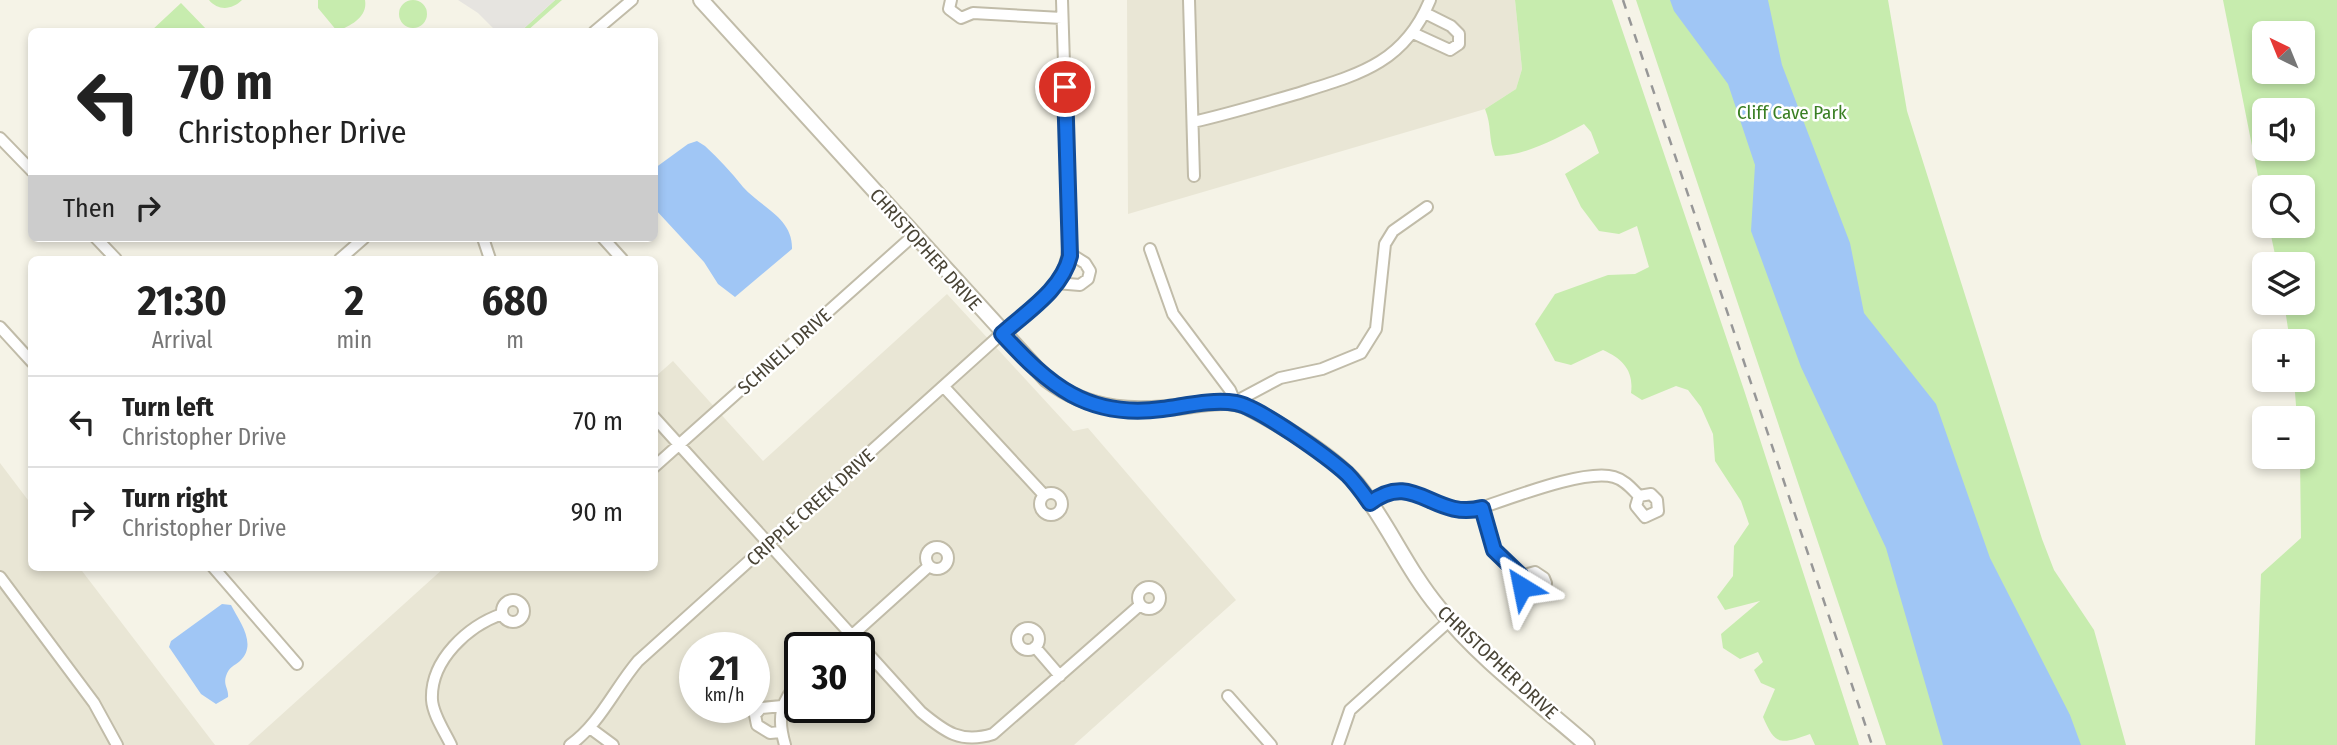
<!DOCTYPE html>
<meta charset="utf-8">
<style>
body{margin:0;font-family:"Fira Sans Condensed",sans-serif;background:#f2f2f2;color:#222;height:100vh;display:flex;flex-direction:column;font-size:26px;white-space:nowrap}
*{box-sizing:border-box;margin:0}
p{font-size:23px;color:#767676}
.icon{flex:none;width:38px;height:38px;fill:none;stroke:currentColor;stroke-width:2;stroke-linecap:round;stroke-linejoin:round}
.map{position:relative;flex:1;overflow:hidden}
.panel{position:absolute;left:28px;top:256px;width:630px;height:315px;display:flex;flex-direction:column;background:#fff;border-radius:10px;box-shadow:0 4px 10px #0003}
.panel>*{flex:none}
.top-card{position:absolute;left:28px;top:28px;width:630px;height:214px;border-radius:10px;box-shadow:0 4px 10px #0003;background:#fff;color:#222;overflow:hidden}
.needle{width:46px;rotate:317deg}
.tools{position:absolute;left:2252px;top:21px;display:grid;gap:14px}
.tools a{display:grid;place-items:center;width:63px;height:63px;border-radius:10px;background:#fff;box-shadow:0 4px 10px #0003;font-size:35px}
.speed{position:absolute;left:679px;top:632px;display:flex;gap:14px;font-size:35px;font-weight:700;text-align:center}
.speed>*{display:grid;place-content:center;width:91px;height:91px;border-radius:50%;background:#fff;box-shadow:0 4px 10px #0003;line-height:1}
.speed small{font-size:18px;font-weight:400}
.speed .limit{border:4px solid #111;border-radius:10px;background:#fff;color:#111}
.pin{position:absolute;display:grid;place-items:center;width:60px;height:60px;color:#fff;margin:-30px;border:4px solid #fff;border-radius:50%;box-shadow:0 2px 7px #0007}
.me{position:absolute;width:77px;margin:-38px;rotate:325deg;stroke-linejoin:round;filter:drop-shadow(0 0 5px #0008)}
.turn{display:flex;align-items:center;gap:24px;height:147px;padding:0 35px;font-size:32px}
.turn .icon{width:91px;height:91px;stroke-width:2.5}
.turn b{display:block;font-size:49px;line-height:60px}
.then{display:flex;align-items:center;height:66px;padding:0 35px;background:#0003;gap:14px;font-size:26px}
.eta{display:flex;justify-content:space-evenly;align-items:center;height:119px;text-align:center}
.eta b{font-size:42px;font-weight:700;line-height:49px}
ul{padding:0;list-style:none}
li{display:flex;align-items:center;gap:21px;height:91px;padding:0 35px;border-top:2px solid #e0e0e0}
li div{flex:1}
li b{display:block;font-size:26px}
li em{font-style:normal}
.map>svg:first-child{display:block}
.residential{fill:#e9e6d5;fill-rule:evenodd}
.green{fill:#c7ecae;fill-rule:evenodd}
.parking{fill:#e6e4e0}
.water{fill:#a0c6f5}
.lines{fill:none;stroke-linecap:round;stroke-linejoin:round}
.minor-casing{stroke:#c1bca9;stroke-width:14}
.tertiary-casing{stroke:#c1bca9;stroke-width:18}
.minor{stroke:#fff;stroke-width:10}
.tertiary{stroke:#fff;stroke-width:14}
.rail{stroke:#979797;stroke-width:2.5;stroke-dasharray:9 9;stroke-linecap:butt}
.route-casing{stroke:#114b97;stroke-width:18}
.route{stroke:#1a73e8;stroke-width:12}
.labels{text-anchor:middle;stroke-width:5;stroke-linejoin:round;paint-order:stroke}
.park-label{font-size:19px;fill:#3a7f24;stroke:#fff}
.street-label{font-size:19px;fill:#494436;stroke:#fff}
</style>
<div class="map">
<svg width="2337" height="745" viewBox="0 0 2337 745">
<rect width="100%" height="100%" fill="#f5f3e7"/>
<path class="residential" d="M1127 0H1515L1522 69 1516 89 1485 109 1128 214Z
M947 294 1073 431 1088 428 1236 600 1074 745H248L445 567H654L655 377 673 361 763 461ZM695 648H754V707H695ZM800 648H859V707H800Z
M0 463 31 504 32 567H79L215 745H0Z"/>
<path class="green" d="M209 0H242C232 10 218 11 209 0Z
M318 0H365C368 17 351 26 337 31L318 8Z
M555 0H562L527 31 520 32Z
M1515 0H1612L1744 390 1859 745H1815L1810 734C1780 745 1775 745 1763 717L1775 689 1761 683 1754 670 1763 662 1758 652 1740 659 1723 648 1721 634 1760 601 1725 610 1717 597 1733 576 1734 546 1749 524 1741 501 1715 461 1713 434 1701 407 1688 390 1676 386 1642 400 1631 393C1634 371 1623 359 1603 350L1571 365 1555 361 1535 324 1555 294 1608 275 1635 274 1649 267 1637 226 1619 234 1599 231 1581 207 1565 174 1599 153 1591 132 1584 124C1557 138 1526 156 1495 156 1488 138 1492 126 1485 109L1516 89 1522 69Z
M1636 0H1888L1907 111 2042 539 2054 570 2094 630 2126 745H1886Z
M2223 0H2337V745H2255L2261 574 2301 538 2300 457H2303V418H2297L2294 380H2303V341H2290L2284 303H2303V264H2277L2269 226H2303V187H2264V206ZM2264 33H2303V72H2264ZM2303 110V149H2264V110Z
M399 14a14 14 0 1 1 28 0a14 14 0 1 1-28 0Z
M181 3 208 31H151Z"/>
<path class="parking" d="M458 0H555L520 32 496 31 478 13Z"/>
<path class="water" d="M1670 0H1768L1782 65 1850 243 1864 313 1936 404 1990 558 2070 715 2081 745H1943L1886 548 1801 367 1751 231 1755 165 1728 84 1674 11Z
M697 141 705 146C719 159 731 172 743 187 762 208 793 218 792 249L735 297 718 284 704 262 655 209V168L688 144Z
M222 604 231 605C239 621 258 644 240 661 234 666 229 667 226 676 223 685 229 689 228 697L216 704 201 694 169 647 171 641Z"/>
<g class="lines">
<g class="minor-casing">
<path id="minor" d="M951 0 949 9 961 18 973 13 1062 18
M1189 0 1194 176
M594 32 632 0
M1413 33 1450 50 1459 44V34L1451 26 1425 13
M1193 122C1228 114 1262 104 1296 94 1357 75 1404 64 1430 0
M0 138 32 171
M96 238 116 259
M483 238 490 259
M603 238 622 259
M1150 249 1173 314 1230 390 1235 402 1280 378 1322 369 1361 353 1376 329 1385 244 1393 231 1427 207
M340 259 364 238
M1056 283 1080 285 1088 279 1090 271 1085 263 1069 253
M0 327 32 362
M944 387 1044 495
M654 417 921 712C945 732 961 744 993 734L1140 605
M654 467 914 235
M1040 504a11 11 0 1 1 22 0a11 11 0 1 1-22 0Z
M1371 503C1405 475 1431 509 1468 512 1502 502 1583 468 1614 477 1625 480 1632 489 1639 496L1636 506 1645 517 1658 511 1657 500 1651 494 1639 496
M1482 508 1494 550 1521 576 1535 572 1544 578 1546 583 1535 594H1528L1522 587 1521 576
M926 558a11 11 0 1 1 22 0a11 11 0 1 1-22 0Z
M213 567 297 664
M0 577 94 703 117 745
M1138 598a11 11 0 1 1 22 0a11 11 0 1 1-22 0Z
M502 611a11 11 0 1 1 22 0a11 11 0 1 1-22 0Z
M1017 639a11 11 0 1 1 22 0a11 11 0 1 1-22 0Z
M1035 647 1060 676
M838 648 929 566
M1228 696 1271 745
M590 728 613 745
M781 732 770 733 757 725 755 715 761 708 782 706
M451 745C445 732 433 715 432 700 430 660 468 626 502 614
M570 745C599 725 615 688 638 661L1049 291C1069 268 1069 252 1069 223L1062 0
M785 745C777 718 780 701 800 681
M1338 745 1350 710 1449 621"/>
</g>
<g class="tertiary-casing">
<path id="tertiary" d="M701 0 1046 379C1091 413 1138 413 1192 405 1211 403 1231 398 1249 408 1282 425 1333 456 1357 484 1388 523 1407 570 1439 608 1480 660 1537 701 1587 745"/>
</g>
<use href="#minor" class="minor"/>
<use href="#tertiary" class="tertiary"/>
<path class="rail" d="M1623 0 1872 745"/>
</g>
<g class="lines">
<g class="route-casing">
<path id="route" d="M1065 87 1070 256C1062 290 1026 312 1002 334 1049 385 1087 419 1162 409 1185 406 1212 399 1236 403 1259 407 1328 457 1347 474 1356 483 1363 493 1370 503 1414 469 1434 521 1482 508L1494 550 1521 576 1522 587"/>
</g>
<use href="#route" class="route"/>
</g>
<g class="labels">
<g class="park-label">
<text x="1792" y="119">Cliff Cave Park</text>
</g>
<g class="street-label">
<text transform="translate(926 249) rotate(48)" y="7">CHRISTOPHER DRIVE</text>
<text transform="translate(784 351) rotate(-42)" y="7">SCHNELL DRIVE</text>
<text transform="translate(810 507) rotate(-42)" y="7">CRIPPLE CREEK DRIVE</text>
<text transform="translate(1498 662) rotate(43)" y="7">CHRISTOPHER DRIVE</text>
</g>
</g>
</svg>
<div class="tools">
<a><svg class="needle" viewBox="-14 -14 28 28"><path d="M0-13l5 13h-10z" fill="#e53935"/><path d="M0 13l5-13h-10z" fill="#767676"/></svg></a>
<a><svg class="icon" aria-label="sound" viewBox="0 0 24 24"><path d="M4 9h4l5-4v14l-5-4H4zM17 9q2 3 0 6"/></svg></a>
<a><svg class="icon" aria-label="search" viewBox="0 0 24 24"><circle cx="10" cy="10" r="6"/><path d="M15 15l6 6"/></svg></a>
<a><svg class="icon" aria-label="layers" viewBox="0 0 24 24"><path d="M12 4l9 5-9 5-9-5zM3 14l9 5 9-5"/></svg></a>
<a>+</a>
<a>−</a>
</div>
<div class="speed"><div>21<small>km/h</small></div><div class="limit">30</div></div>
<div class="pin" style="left:1065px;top:87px;background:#d93025"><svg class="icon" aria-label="arrive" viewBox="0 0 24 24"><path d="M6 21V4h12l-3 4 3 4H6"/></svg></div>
<svg class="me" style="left:1522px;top:587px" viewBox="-20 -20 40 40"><path d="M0-17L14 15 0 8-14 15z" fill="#1a73e8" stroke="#fff" stroke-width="4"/></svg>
<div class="top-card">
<div class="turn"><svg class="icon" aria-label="left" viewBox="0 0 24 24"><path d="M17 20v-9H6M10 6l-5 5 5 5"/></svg><div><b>70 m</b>Christopher Drive</div></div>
<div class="then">Then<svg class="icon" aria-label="right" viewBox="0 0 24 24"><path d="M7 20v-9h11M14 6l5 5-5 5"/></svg></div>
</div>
<section class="panel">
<div class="eta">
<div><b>21:30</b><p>Arrival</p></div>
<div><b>2</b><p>min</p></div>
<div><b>680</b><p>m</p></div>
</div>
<ul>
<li><svg class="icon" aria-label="left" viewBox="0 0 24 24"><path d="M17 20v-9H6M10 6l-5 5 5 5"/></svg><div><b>Turn left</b><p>Christopher Drive</p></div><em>70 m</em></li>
<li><svg class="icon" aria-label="right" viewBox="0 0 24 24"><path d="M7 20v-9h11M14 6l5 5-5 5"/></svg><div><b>Turn right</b><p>Christopher Drive</p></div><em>90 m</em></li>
</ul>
</section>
</div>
